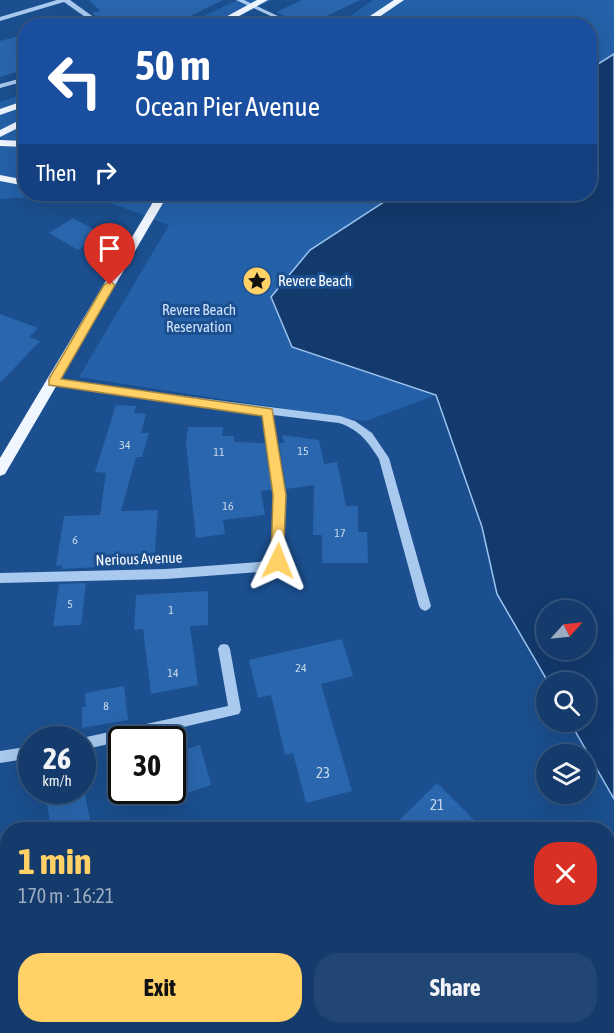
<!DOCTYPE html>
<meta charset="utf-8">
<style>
body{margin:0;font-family:"Asap Condensed",sans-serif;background:#214673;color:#f1f3f6;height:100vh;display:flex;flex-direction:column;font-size:22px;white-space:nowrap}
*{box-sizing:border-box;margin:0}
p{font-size:20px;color:#9dadc1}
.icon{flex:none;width:33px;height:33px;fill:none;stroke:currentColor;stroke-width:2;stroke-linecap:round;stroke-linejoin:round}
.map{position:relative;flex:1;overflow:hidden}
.panel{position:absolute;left:0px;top:822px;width:615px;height:212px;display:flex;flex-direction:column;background:#143b6b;border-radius:24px 24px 0 0;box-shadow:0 6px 24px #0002,0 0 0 2px #33557e}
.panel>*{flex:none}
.banner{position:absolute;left:18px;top:18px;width:579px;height:183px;border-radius:24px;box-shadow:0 6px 24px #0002,0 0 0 2px #33557e;background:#1a4fa0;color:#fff;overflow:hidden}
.needle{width:39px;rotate:63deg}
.controls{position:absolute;left:536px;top:600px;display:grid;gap:12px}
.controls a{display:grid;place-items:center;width:60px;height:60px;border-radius:50%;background:#143b6b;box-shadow:0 6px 24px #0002,0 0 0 2px #33557e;font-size:30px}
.speed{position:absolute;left:18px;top:726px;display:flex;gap:12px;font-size:30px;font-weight:700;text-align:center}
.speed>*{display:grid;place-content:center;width:78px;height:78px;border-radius:50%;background:#143b6b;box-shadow:0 6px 24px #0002,0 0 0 2px #33557e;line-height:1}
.speed small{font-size:15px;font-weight:400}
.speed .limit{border:3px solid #111;border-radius:9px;background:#fff;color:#111}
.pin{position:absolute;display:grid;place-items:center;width:51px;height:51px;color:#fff;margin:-62px -26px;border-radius:50% 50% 50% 0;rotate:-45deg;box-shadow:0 0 6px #0007}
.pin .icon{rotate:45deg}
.me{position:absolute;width:66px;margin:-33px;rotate:2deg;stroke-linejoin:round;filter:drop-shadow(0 0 4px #0008)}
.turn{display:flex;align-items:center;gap:21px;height:126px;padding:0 18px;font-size:27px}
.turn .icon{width:78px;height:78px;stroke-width:2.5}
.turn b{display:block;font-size:42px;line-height:51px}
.then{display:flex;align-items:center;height:57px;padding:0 18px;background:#0003;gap:12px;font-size:22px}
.round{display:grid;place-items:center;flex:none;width:63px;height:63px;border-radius:24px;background:#214673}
.headline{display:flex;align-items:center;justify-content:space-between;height:102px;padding:0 18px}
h1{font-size:36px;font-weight:700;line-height:45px;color:#ffd166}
.button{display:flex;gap:12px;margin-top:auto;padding:12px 18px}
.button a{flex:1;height:69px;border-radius:24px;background:#ffd166;color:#111;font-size:24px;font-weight:700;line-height:69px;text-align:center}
.button a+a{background:#214673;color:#f1f3f6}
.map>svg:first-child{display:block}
.green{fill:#2461a8}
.water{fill:#123a6d;stroke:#9cc4f0;stroke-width:1.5;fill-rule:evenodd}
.building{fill:#2a66ad}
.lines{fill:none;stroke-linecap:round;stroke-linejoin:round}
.minor{fill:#a9c9ee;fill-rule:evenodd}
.major{fill:#f0f6ff;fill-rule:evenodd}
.route{fill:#ffd166;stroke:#a68842;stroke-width:1.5}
.labels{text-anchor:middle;stroke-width:6;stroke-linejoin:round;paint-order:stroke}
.number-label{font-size:12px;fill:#cad9ea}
.poi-label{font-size:15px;fill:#fff;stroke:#1b4f8f;text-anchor:start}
.park-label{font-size:15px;fill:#cfe3fa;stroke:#1b4f8f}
.street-label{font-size:15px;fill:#fff;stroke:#1b4f8f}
.near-number-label{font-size:15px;fill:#cad9ea}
</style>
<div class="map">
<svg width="614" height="1033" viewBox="0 0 614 1033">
<rect width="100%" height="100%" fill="#1b4f8f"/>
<path class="green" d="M237 0H272L222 25 183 26Z
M373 0H614V54L590 69V26H337Z
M25 93 26 194H396L310 250 271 297 292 347 436 395 366 421 79 377 169 225 87 194 0 199V102Z"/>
<path class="water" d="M614 54V799L570 722H585V682H548L497 594 482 527 436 395 292 347 271 297 310 250 396 194H590V69ZM546 610H585V650H546Z"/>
<path class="building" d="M89 0H223L170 26H108L92 13 100 11Z
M302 0H360L306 26 276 12Z
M26 34V69L0 77V41Z
M73 218 102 234 78 250 49 233Z
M0 314 38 328 29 337 40 341 0 383Z
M116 405 136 406 134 413 146 414 141 433H149L142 457H136L121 511 158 510 154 564 61 569 62 565 56 566 64 516 100 515 106 473 95 472Z
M188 427H223L222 436H234V442L265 443 272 490 261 491 265 515 223 520 225 534 196 538 186 443Z
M282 435 319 440 324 464 337 462 346 506H358V532H367L368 563H322V535H313L314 485 286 489 279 443H284Z
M86 583 81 625 53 626 59 584Z
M208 591V625L190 626 198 685 151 694 143 629 134 630 136 595Z
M342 639 353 676 321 684 352 791 306 803 293 753 285 755 271 695 258 698 249 660Z
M124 686 128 720 82 728V707H86L85 693Z
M200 745 211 785 172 798V753Z
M437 783 484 830H389Z
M45 790H84L91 824 75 830H51Z"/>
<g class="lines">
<path class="minor" d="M57 0H70L106 26H98L64 2 0 21V17Z
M236 0H244L295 24 290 25Z
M26 77V81L0 88V84Z
M53 379 340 416 355 421 372 433 389 458 431 606 429 609 425 611 421 609 419 606 379 459C368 442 360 430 339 423L273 415 285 495 283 560 282 563 260 572 166 579 0 583V573L166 569 259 562 273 557 275 495 263 413 50 384 48 382 50 380Z
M224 644 228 645 230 649 241 710 239 714 128 740H122V741L82 750V740H78L82 738 228 706 218 649 220 645Z
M32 746V758L0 763V751Z
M0 951 5 953 8 959V991L3 989 0 982Z
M18 1026H38C35 1033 27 1033 18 1033L17 1030Z
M454 1026H469L466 1033H451Z"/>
<path class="major" d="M257 0H268L221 26H209Z
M394 0H404L366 26H355Z
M26 100V106L0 115V109Z
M26 117V124L0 137V130Z
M0 140 26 141V147L0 146Z
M0 175 26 180V186L0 181Z
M132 194 171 197 210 194 188 202 163 203 5 474 0 476V458L153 202Z"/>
</g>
<path class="route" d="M110 281 115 285 61 379 272 409 286 495 283 565H273L271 561 273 495 262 416 49 385V379L104 285Z"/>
<defs>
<g id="sight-disc" transform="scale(1.5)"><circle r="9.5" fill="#ffd166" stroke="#1b4f8f"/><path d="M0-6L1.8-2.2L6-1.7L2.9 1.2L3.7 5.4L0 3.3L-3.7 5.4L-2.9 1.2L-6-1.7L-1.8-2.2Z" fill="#111"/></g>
</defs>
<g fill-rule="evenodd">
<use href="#sight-disc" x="257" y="281"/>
</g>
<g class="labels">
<g class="number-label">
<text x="125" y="449">34</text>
<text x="303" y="455">15</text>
<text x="219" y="456">11</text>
<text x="228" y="510">16</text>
<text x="340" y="537">17</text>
<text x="75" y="544">6</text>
<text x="70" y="608">5</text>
<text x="171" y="614">1</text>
<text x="301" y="672">24</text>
<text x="173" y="677">14</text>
<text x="106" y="710">8</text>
</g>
<g class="poi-label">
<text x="278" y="286">Revere Beach</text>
</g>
<g class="park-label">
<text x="199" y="315">Revere Beach<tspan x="199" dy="17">Reservation</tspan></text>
</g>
<g class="street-label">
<text transform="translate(139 559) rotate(-2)" y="5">Nerious Avenue</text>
</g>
<g class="near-number-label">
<text x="323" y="778">23</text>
<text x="437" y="810">21</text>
</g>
</g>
</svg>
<div class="controls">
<a><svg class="needle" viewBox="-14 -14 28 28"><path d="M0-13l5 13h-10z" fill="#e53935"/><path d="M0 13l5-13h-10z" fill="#9dadc1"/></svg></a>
<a><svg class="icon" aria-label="search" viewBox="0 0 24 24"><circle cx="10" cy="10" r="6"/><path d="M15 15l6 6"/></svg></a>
<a><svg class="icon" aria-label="layers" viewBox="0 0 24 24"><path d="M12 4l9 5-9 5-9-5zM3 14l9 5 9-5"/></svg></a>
</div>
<div class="speed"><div>26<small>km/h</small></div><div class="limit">30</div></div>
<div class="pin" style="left:110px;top:285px;background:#d93025"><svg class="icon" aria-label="arrive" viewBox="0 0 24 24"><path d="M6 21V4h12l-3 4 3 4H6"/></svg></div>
<svg class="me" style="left:278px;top:561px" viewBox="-20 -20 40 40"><path d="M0-17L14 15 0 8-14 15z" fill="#ffd166" stroke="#fff" stroke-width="4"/></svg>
<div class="banner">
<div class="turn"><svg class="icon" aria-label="left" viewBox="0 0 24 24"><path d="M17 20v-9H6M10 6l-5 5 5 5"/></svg><div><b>50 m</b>Ocean Pier Avenue</div></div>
<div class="then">Then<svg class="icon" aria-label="right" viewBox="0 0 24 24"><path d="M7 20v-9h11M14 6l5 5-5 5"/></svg></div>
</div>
<section class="panel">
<div class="headline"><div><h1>1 min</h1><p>170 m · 16:21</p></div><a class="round" style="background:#d93025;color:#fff"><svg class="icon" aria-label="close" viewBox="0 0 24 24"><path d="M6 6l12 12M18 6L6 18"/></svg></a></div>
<div class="button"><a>Exit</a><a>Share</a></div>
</section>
</div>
